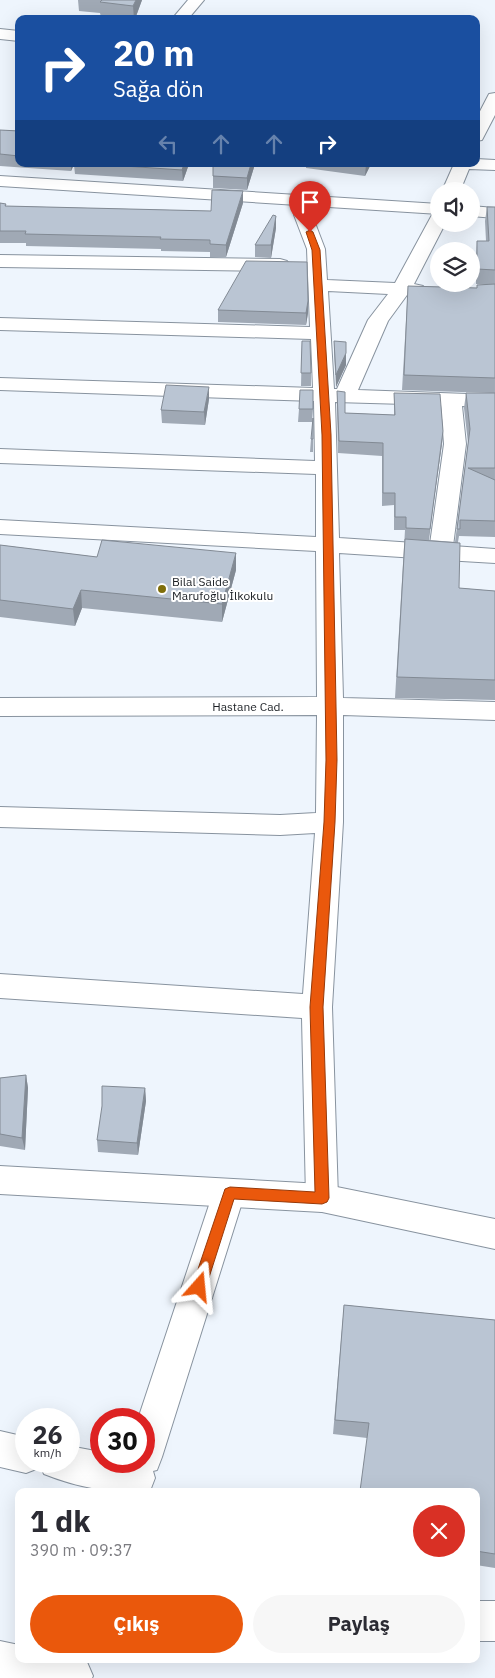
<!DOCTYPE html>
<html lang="tr">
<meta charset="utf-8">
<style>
body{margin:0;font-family:"IBM Plex Sans",sans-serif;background:#f7f7f7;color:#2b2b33;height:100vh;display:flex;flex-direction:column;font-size:19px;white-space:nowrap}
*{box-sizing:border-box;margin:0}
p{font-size:16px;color:#7c7c81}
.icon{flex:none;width:28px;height:28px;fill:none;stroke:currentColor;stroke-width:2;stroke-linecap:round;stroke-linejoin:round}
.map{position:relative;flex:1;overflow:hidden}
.details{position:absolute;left:15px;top:1488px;width:465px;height:175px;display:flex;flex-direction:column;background:#fff;border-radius:10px;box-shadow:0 5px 20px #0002}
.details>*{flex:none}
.banner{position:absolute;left:15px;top:15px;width:465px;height:152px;border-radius:10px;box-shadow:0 5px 20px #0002;background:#1a4fa0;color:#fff;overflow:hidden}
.controls{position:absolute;left:430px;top:182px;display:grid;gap:10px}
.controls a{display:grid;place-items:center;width:50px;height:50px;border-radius:50%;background:#fff;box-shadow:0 5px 20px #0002;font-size:25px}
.speed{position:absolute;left:15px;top:1408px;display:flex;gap:10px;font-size:25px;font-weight:700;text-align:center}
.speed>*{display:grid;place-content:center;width:65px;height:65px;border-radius:50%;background:#fff;box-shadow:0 5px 20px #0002;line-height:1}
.speed small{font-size:12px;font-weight:400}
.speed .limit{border:8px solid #d22;background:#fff;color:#111}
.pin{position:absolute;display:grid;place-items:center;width:42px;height:42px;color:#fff;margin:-51px -21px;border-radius:50% 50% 50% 0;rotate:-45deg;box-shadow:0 0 5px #0007}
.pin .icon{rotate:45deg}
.me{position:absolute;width:55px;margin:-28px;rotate:18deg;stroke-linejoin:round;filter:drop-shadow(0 0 4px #0008)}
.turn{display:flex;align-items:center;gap:18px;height:105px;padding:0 15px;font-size:22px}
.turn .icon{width:65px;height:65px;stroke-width:2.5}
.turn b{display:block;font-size:35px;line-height:42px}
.lanes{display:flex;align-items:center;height:48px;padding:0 15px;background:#0003;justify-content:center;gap:25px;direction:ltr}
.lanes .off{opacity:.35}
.round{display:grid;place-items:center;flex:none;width:52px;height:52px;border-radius:26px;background:#f7f7f7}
.head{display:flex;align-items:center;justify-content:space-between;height:85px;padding:0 15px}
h1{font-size:30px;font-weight:800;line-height:38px}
.cta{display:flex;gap:10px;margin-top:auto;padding:10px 15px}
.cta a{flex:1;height:58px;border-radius:30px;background:#ea580c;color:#fff;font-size:20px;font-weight:800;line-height:58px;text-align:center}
.cta a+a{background:#f7f7f7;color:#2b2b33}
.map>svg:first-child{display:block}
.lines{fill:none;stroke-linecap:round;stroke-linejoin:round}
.minor-casing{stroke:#88939f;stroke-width:2}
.tertiary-casing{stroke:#88939f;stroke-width:2}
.minor{fill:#fff;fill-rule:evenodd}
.tertiary{fill:#fff;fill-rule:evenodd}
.wall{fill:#a0a9b5}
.shaded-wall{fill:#828a94}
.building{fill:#bac5d3;stroke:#828a94}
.route{fill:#ea580c;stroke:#983908}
.poi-dot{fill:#7f6e0a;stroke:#fff;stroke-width:2}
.labels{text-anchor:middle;stroke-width:4;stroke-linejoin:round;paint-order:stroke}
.poi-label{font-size:12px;fill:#1b1f24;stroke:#fff;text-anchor:start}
.street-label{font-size:12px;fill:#1b1f24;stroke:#fff}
</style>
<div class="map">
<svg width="495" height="1678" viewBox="0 0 495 1678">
<rect width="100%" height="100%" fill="#eef5fd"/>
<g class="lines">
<g class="minor-casing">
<path id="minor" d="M188 0H204L188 19H172Z
M0 29 19 31V41L0 39Z
M495 93V115L482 140 476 141V119L489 94Z
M476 159 495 160V170L469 169 460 191H442L454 164H476Z
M306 196 312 197 315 201 312 215 325 249 327 280 395 283 433 213 439 212V224H445L414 284 423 286 426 290 423 294 407 295 388 321 358 390 495 395V407L462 406 466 444 453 546 495 549V563L445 560 440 561 432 559 339 553 343 698 495 702V720L343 715V822L332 1007 338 1198 334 1208 322 1212 310 1208 306 1198 302 1018 0 998V974L303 994 315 833 280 835 0 827V807L280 815 316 813 317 715 0 716V698L317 697 316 551 0 534V520L316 537V474L0 463V449L315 461 314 401 0 390V378L313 388 311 339 0 330V318L310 327 307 249 294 215 300 197ZM328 291 388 294 368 320 337 389H334ZM335 402 441 405 444 444 430 544 339 538Z
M0 255 280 259 287 261 290 265 287 269 280 271 0 267Z
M229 1179 241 1183 245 1193 162 1457 157 1470 153 1471 155 1478 150 1491C116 1495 76 1487 44 1474L40 1465 39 1468 26 1473 0 1467V1431L26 1437V1461H69V1446L101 1452V1461H144V1419H138L213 1193 217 1183Z
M476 1601H495V1641H476Z
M0 1641 19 1645V1659H79L87 1662 93 1676 92 1678H0Z"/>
</g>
<g class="tertiary-casing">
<path id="tertiary" d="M0 176 439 204V214L0 186Z
M471 206 495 208V218L471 216Z
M0 1166 322 1184 495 1219V1249L322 1212 0 1194Z"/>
</g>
<use href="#minor" class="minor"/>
<use href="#tertiary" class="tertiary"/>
</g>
<path class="wall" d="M78 0H142L135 19H118L101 17 100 13 79 11Z
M0 130 19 131V164H189L183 181 75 174 74 165 71 171 0 166Z
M255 164 247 190 213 188V176Z
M306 164H371L365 176 306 168Z
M0 203 6 204V206L211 211 243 203 226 257H210V252L161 251V249L26 246V243H0Z
M487 207H495V537L459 536 458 542 459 588 495 591V700L395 698 405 530H394V505L382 506V456L338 453 337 404V391L345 413 394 415V393L443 431 429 540 455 542 468 443 464 408 466 393H491L402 390 408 286 477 288 493 285 476 284V256L477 241H486L485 221Z
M276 216V228L271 258 255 257V245Z
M308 301V313L306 325 218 322V310Z
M302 341 311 373V386H301Z
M334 341 346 365 336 387 334 354Z
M209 399 205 425 162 423 161 410Z
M299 409H313L312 422H298Z
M311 439H313V452H310Z
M0 545 97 557 236 553V570L222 622 82 608 75 626 0 617Z
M26 1075 28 1088 25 1150 0 1146V1078Z
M145 1088 146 1101 138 1155 98 1152 97 1140Z
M344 1305 495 1320V1568L476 1565V1491L367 1438 333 1434Z"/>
<path class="shaded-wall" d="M136 0H142L135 19H134L133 6Z
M71 164H74L71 171Z
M184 164H189L183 181 182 170Z
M251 164H255L247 190V178Z
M366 164H371L365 176Z
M243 191V203L226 257V245Z
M276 216V228L271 258V245Z
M308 301V313L306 325V313Z
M346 353V365L336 387V375Z
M209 387V399L205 425 204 412Z
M443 431 442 444 428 542 430 529Z
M236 553V570L222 622V604Z
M81 590 82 608 75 626 73 609Z
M26 1075 28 1088 25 1150 22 1138Z
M145 1088 146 1101 138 1155 137 1143Z"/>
<path class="building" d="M102 0H136L133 6 100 2Z
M0 130 19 131V156L0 154Z
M95 164H184L182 170Z
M213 164H251L247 178 213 176Z
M212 190 243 191 226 245 210 244V240L160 239 161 237 25 234 26 231H0V203L6 204 5 206 211 211Z
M487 207H495V270L477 269V241H489Z
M273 215 276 216 271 245H255Z
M246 261 307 262 308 301 306 313 218 310Z
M495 284V378L404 375 408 286 477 288V285Z
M302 341H310L311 373H301Z
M334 341 346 342V353L336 375Z
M166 385 209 387 204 412 161 410Z
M300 390H313V409H299Z
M337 391 345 392V413L395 415 394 393 440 394 443 431 430 529 406 528V517H395V493H383V443L339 441Z
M466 393H495V468H468L495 480V521L460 520V529H457L470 429Z
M313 418V439H311Z
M405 539 460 543 459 588 495 591V680L397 677Z
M102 540 236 553 222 604 81 590 73 609 0 600V545L97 557Z
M26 1075 22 1138 0 1134V1078Z
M102 1086 145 1088 137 1143 97 1140 102 1106Z
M344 1305 495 1320V1554L476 1551V1491H360L369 1423 335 1420Z"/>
<path class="route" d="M310 230 313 232 320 250 331 435 337 760 335 822 323 1007 329 1198 327 1202 322 1204 234 1199 206 1287 204 1292 199 1293 194 1292 192 1287 225 1189 230 1187 315 1192 310 1007 324 822 326 760 322 435 312 250 306 232Z"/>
<circle class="poi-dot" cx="162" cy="589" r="5"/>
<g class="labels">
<g class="poi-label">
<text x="172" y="586">Bilal Saide<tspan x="172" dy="14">Marufoğlu İlkokulu</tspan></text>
</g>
<g class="street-label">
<text x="248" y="711">Hastane Cad.</text>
</g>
</g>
</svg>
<div class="controls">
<a><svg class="icon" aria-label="sound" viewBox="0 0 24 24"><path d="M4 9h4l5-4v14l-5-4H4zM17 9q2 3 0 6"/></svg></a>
<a><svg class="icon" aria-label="layers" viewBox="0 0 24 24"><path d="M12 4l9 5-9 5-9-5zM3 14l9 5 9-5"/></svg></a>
</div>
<div class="speed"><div>26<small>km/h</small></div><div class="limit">30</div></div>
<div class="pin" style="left:310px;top:232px;background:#d93025"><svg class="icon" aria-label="arrive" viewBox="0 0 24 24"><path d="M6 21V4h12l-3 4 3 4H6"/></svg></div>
<svg class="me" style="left:199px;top:1287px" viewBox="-20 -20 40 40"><path d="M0-17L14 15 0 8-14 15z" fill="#ea580c" stroke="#fff" stroke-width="4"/></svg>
<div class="banner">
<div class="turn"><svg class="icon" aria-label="right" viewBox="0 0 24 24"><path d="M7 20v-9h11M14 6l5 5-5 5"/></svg><div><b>20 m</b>Sağa dön</div></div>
<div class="lanes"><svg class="icon off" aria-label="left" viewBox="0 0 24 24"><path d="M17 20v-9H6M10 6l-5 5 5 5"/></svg><svg class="icon off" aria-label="ahead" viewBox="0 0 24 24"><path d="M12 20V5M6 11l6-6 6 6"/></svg><svg class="icon off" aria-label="ahead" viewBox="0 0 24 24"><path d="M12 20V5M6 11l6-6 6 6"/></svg><svg class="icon" aria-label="right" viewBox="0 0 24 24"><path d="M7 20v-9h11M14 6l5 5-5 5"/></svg></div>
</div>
<section class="details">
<div class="head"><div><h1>1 dk</h1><p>390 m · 09:37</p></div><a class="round" style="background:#d93025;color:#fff"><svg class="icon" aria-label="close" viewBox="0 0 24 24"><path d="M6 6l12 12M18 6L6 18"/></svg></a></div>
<div class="cta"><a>Çıkış</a><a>Paylaş</a></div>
</section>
</div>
